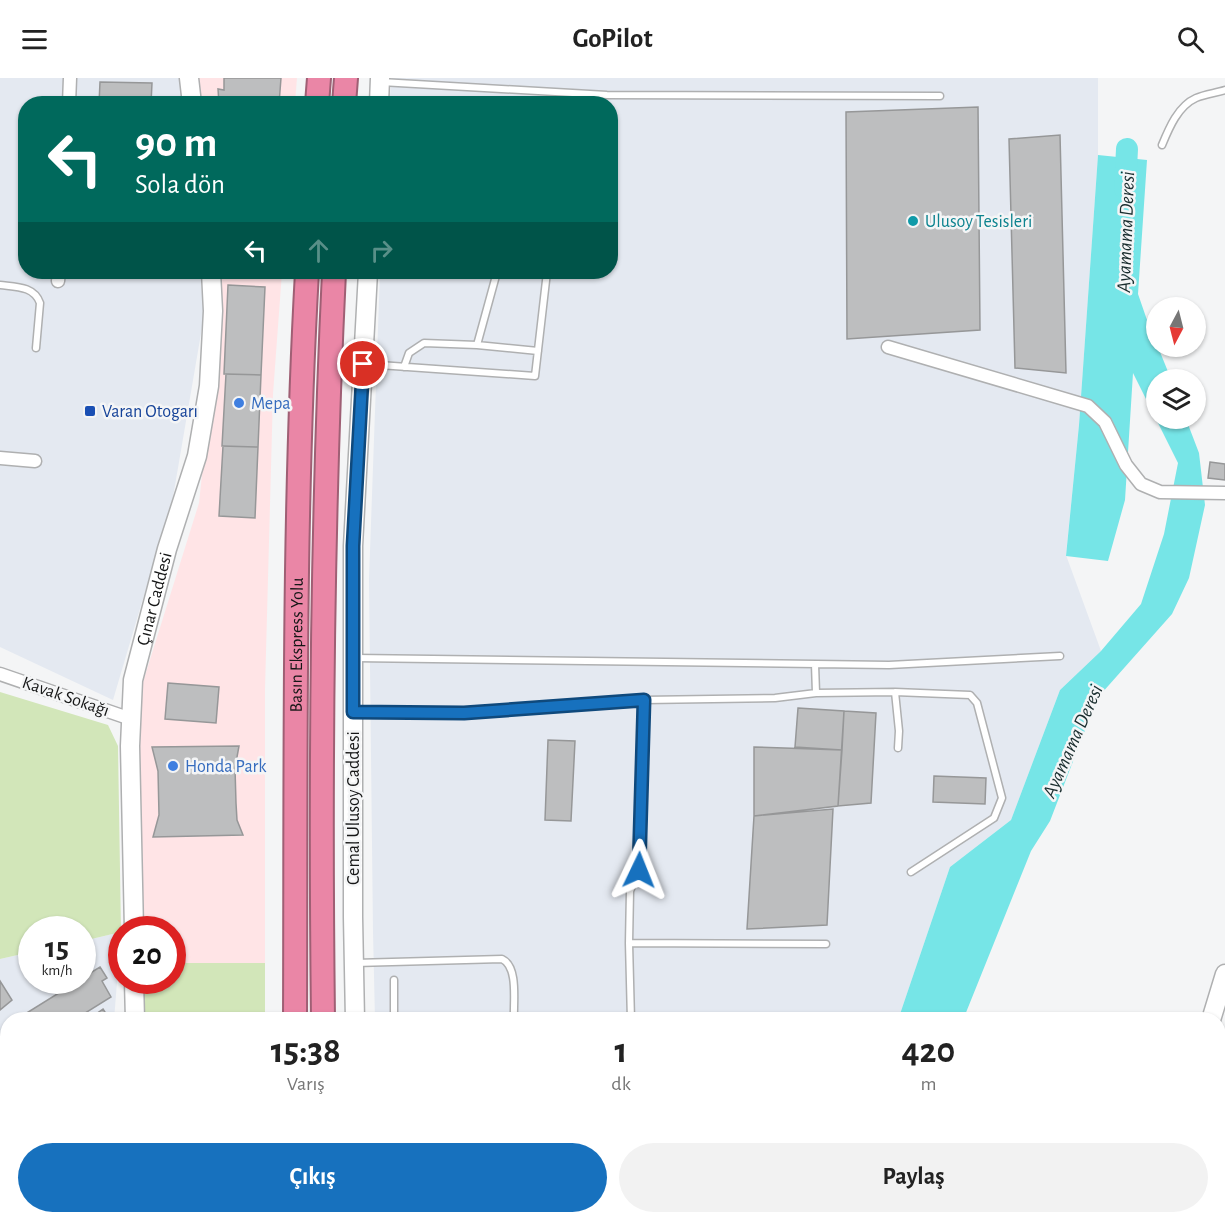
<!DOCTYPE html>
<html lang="tr">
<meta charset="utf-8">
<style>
body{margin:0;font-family:"Alegreya Sans",sans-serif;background:#f2f2f2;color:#222;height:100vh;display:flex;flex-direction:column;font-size:22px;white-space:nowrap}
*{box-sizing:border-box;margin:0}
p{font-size:20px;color:#767676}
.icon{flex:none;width:33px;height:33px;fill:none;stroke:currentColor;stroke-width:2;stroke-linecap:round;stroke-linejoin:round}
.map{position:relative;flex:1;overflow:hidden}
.drawer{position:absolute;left:0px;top:934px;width:1226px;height:212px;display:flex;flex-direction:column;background:#fff;border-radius:24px 24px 0 0;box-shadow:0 2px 4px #0004}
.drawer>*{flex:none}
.banner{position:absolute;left:18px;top:18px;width:600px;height:183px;border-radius:24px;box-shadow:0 2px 4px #0004;background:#00695c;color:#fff;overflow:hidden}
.needle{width:39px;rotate:187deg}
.fabs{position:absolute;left:1146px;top:219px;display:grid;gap:12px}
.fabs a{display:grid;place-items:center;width:60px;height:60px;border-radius:50%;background:#fff;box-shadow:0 2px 4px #0004;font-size:30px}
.speed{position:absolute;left:18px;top:838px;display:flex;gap:12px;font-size:30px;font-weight:700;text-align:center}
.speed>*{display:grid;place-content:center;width:78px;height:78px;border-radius:50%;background:#fff;box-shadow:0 2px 4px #0004;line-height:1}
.speed small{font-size:15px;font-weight:400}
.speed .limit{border:9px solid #d22;background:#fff;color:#111}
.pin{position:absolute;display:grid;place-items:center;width:51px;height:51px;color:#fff;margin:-26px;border:3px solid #fff;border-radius:50%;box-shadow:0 2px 6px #0007}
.me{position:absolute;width:66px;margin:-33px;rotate:2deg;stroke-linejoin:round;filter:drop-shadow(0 0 4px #0008)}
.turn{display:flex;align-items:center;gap:21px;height:126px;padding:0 18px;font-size:27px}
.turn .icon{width:78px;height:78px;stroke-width:2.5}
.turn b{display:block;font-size:42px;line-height:51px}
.lanes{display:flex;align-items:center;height:57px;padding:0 18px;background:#0003;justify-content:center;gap:30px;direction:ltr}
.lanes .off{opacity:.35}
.eta{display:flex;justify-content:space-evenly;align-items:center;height:102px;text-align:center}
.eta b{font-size:36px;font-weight:700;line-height:42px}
.button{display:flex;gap:12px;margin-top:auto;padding:12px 18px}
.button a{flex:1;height:69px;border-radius:36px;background:#1771be;color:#fff;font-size:24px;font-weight:700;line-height:69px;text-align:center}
.button a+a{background:#f2f2f2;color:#222}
header{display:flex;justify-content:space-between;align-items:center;height:78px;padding:0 18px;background:#fff;font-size:27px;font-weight:700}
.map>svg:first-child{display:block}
.commercial{fill:#ffe4e6}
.built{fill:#e4e9f1}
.green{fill:#d2e6b9}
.water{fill:#76e5e7}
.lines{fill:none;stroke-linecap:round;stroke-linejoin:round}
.river{stroke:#76e5e7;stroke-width:22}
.building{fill:#bdbebf;stroke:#969798;stroke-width:1.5}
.service-casing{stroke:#afb0b1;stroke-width:9}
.minor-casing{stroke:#afb0b1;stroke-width:15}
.secondary-casing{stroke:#afb0b1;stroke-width:21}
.motorway-casing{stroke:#9f5f74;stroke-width:26}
.service{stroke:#fff;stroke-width:6}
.minor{stroke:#fff;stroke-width:12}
.secondary{stroke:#fff;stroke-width:18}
.motorway{stroke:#ea86a6;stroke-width:22}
.route-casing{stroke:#0f497c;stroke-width:15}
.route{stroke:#1771be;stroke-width:10}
.culture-dot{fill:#0f9aa8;stroke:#f4f5f6;stroke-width:2}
.shop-dot{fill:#3f7fe0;stroke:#f4f5f6;stroke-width:2}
.transit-dot{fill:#1a4fb4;stroke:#f4f5f6;stroke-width:2}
.labels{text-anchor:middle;stroke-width:5;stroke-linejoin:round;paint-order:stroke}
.culture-label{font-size:18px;fill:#0d838f;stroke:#f4f5f6;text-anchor:start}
.shop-label{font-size:18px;fill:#366cbe;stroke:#f4f5f6;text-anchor:start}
.transit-label{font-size:18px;fill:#164399;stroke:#f4f5f6;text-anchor:start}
.street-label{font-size:18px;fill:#151616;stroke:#f4f5f6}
.water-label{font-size:20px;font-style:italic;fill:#1a2e2f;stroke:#f4f5f6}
</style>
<header><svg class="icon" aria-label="menu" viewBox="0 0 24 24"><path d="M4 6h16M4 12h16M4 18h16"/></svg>GoPilot<svg class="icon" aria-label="search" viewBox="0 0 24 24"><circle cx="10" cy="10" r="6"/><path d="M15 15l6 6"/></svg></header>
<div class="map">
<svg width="1225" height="1145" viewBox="0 0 1225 1145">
<rect width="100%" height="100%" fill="#f4f5f6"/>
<path class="commercial" d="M195 0H297L295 25H198Z
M216 194H282L273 316 265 611V885H173L172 852H139L138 620 199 425 219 236Z
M140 1139H268V1145H140Z"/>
<path class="built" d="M0 0H184L186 25 26 26V194H200L204 238 173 419 113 622 0 569Z
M392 0H1098V77L1079 347 1066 477 1101 573 1060 612 1011 742 950 789 898 942H375L373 854 369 501 380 194H610V26L389 25Z
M121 854 114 942H8L7 1068 0 1075V881L31 874 32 903H82L83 863Z
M1225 950V1046L1218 1044V970Z
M381 1139V1138L821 1139 817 1145H381Z"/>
<path class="green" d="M0 614 108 647 118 668 121 854 83 863 82 852H32L31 874 0 881Z
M173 885H265V942H141L140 903H172Z"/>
<path class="water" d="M1098 77 1147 82 1138 216 1156 268 1158 269 1171 301 1156 302V340L1186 341 1199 375 1205 427 1189 500 1172 536 1101 616 1089 642 1050 743 1031 773 963 942H898L950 789 1011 742 1060 612 1101 573 1141 526 1164 456 1178 385 1133 295 1125 422 1108 483 1066 478 1079 347Z
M821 1139H876L871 1145H817Z"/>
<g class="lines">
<path class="river" d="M1125 110 1127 71"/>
</g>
<path class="building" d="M224 0H281L279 26H219L218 11 224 12Z
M100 4 152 5 151 26H99Z
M978 29 980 252 847 261 846 34Z
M1060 57 1066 295 1015 290 1009 61Z
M228 207 265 209 261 297 224 296Z
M226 296 261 297 258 369 222 368Z
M223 368 258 369 255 440 219 438Z
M1210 384 1225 386V402L1208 400Z
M168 605 219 609 216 645 165 641Z
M798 630 844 633 842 672 795 669Z
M844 633 876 635 871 725 838 728Z
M548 662 575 663 571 743 545 742Z
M239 668 235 690 236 725 237 742 243 757 153 759 159 737 158 693 152 669Z
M754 669 842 672 838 728 754 738Z
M934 698 986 700 985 726 933 724Z
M833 731 827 847 747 851 754 738Z
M100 889 107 900 102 903 111 919 74 942H29L25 936 78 903H82V900Z
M0 903 12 922 0 932Z
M103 931 110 942H90L89 941Z
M5 955 8 958V1000L0 1006V959Z
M1225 996V1027L1218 1025Z
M8 1008V1030L0 1021V1014Z
M0 1043 8 1052V1065L0 1071Z
M159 1138H236V1145H159Z
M863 1138H896L893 1145H860Z
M927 1138H972L1002 1145H927Z
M1157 1138H1190L1188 1145H1155Z"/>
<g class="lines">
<g class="service-casing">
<path id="service" d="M381 4 607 17 940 18
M1162 67C1169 50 1178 28 1196 20 1205 16 1216 15 1225 12
M0 207C16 209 34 208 40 225L36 270
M477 267 497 194
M365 286 535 298 547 194
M404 289 409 275 424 265 477 267 538 273
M355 580 889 587 1060 578
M815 586 816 615
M895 614 970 617 977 625 1002 720 994 740 911 794
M644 622 639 792 630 813 629 865 826 866
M356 634 464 635 644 622 775 620 816 615 895 614 899 653 898 670
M629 865 631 942
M355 885 502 881C519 889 513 925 514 942
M394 902V942
M358 942H394
M245 1145 246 1138
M265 1145V1138
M1203 1145 1204 1138"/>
</g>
<g class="minor-casing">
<path id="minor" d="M69 26 70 0
M58 203 59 194
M888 269 1088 328 1105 344 1126 387 1141 406 1160 414 1225 415
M0 380 35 383
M0 596 131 641
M1218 1060 1225 1062"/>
</g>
<g class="secondary-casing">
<g id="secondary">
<path d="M189 0 192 26"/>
<path d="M379 26 380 0"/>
<path id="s1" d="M134 852 130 668 133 602 167 471 197 378 209 308 213 233 211 194"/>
<path d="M134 903 135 942"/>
<path d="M355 942 353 839V468L368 194"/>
<path d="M1211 942 1225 896"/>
<path d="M362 1138V1145"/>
<path d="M133 1145 134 1138"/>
<path d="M1143 1145 1145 1138"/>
</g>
</g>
<g class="motorway-casing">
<g id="motorway">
<path d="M317 26 319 0"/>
<path d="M344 26 346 0"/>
<path id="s2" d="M295 942C296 692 293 443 307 194"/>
<path d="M323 942C320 692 322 443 334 194"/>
<path d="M337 1138V1145"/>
<path d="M284 1145V1138"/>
</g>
</g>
<use href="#service" class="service"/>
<use href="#minor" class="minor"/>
<use href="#secondary" class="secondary"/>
<use href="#motorway" class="motorway"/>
</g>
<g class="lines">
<g class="route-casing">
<path id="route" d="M363 286 353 468V634L464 635 644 622 639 792"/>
</g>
<use href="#route" class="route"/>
</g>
<circle class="culture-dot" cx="913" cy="143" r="6"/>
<g class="shop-dot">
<circle cx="239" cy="325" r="6"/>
<circle cx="173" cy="688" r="6"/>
</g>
<rect class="transit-dot" x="84" y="327" width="12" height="12" rx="3"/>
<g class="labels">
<g class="culture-label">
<text x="925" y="149">Ulusoy Tesisleri</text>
</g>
<g class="shop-label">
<text x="251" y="331">Mepa</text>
<text x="185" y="694">Honda Park</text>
</g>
<g class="transit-label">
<text x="102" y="339">Varan Otogarı</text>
</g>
<g class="street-label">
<text dy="6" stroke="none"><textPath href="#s1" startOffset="334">Çınar Caddesi</textPath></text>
<text dy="6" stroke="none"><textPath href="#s2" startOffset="375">Basın Ekspress Yolu</textPath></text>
<text transform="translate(66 618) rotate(19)" y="6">Kavak Sokağı</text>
<text transform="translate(353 730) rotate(-90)" y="6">Cemal Ulusoy Caddesi</text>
</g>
<g class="water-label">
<text transform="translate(1125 154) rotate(-88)" y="7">Ayamama Deresi</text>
<text transform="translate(1072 663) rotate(-66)" y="7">Ayamama Deresi</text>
</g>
</g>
</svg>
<div class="fabs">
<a><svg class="needle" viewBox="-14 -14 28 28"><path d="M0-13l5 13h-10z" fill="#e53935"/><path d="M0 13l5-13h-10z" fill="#767676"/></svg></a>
<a><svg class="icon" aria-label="layers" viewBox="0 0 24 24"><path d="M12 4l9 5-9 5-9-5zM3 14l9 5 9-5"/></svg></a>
</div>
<div class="speed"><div>15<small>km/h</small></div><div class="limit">20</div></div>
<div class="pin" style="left:363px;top:286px;background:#d93025"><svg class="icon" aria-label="arrive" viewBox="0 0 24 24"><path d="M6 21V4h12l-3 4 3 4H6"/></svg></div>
<svg class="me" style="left:639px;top:792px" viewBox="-20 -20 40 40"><path d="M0-17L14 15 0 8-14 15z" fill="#1771be" stroke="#fff" stroke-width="4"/></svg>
<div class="banner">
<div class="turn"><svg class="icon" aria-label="left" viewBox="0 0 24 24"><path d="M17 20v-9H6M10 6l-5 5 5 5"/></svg><div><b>90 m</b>Sola dön</div></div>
<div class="lanes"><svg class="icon" aria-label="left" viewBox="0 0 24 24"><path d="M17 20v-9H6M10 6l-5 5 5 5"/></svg><svg class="icon off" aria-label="ahead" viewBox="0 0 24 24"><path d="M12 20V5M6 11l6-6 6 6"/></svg><svg class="icon off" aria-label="right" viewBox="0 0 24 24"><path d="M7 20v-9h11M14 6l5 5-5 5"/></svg></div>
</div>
<section class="drawer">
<div class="eta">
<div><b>15:38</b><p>Varış</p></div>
<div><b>1</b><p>dk</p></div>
<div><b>420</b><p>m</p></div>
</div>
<div class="button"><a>Çıkış</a><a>Paylaş</a></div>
</section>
</div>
